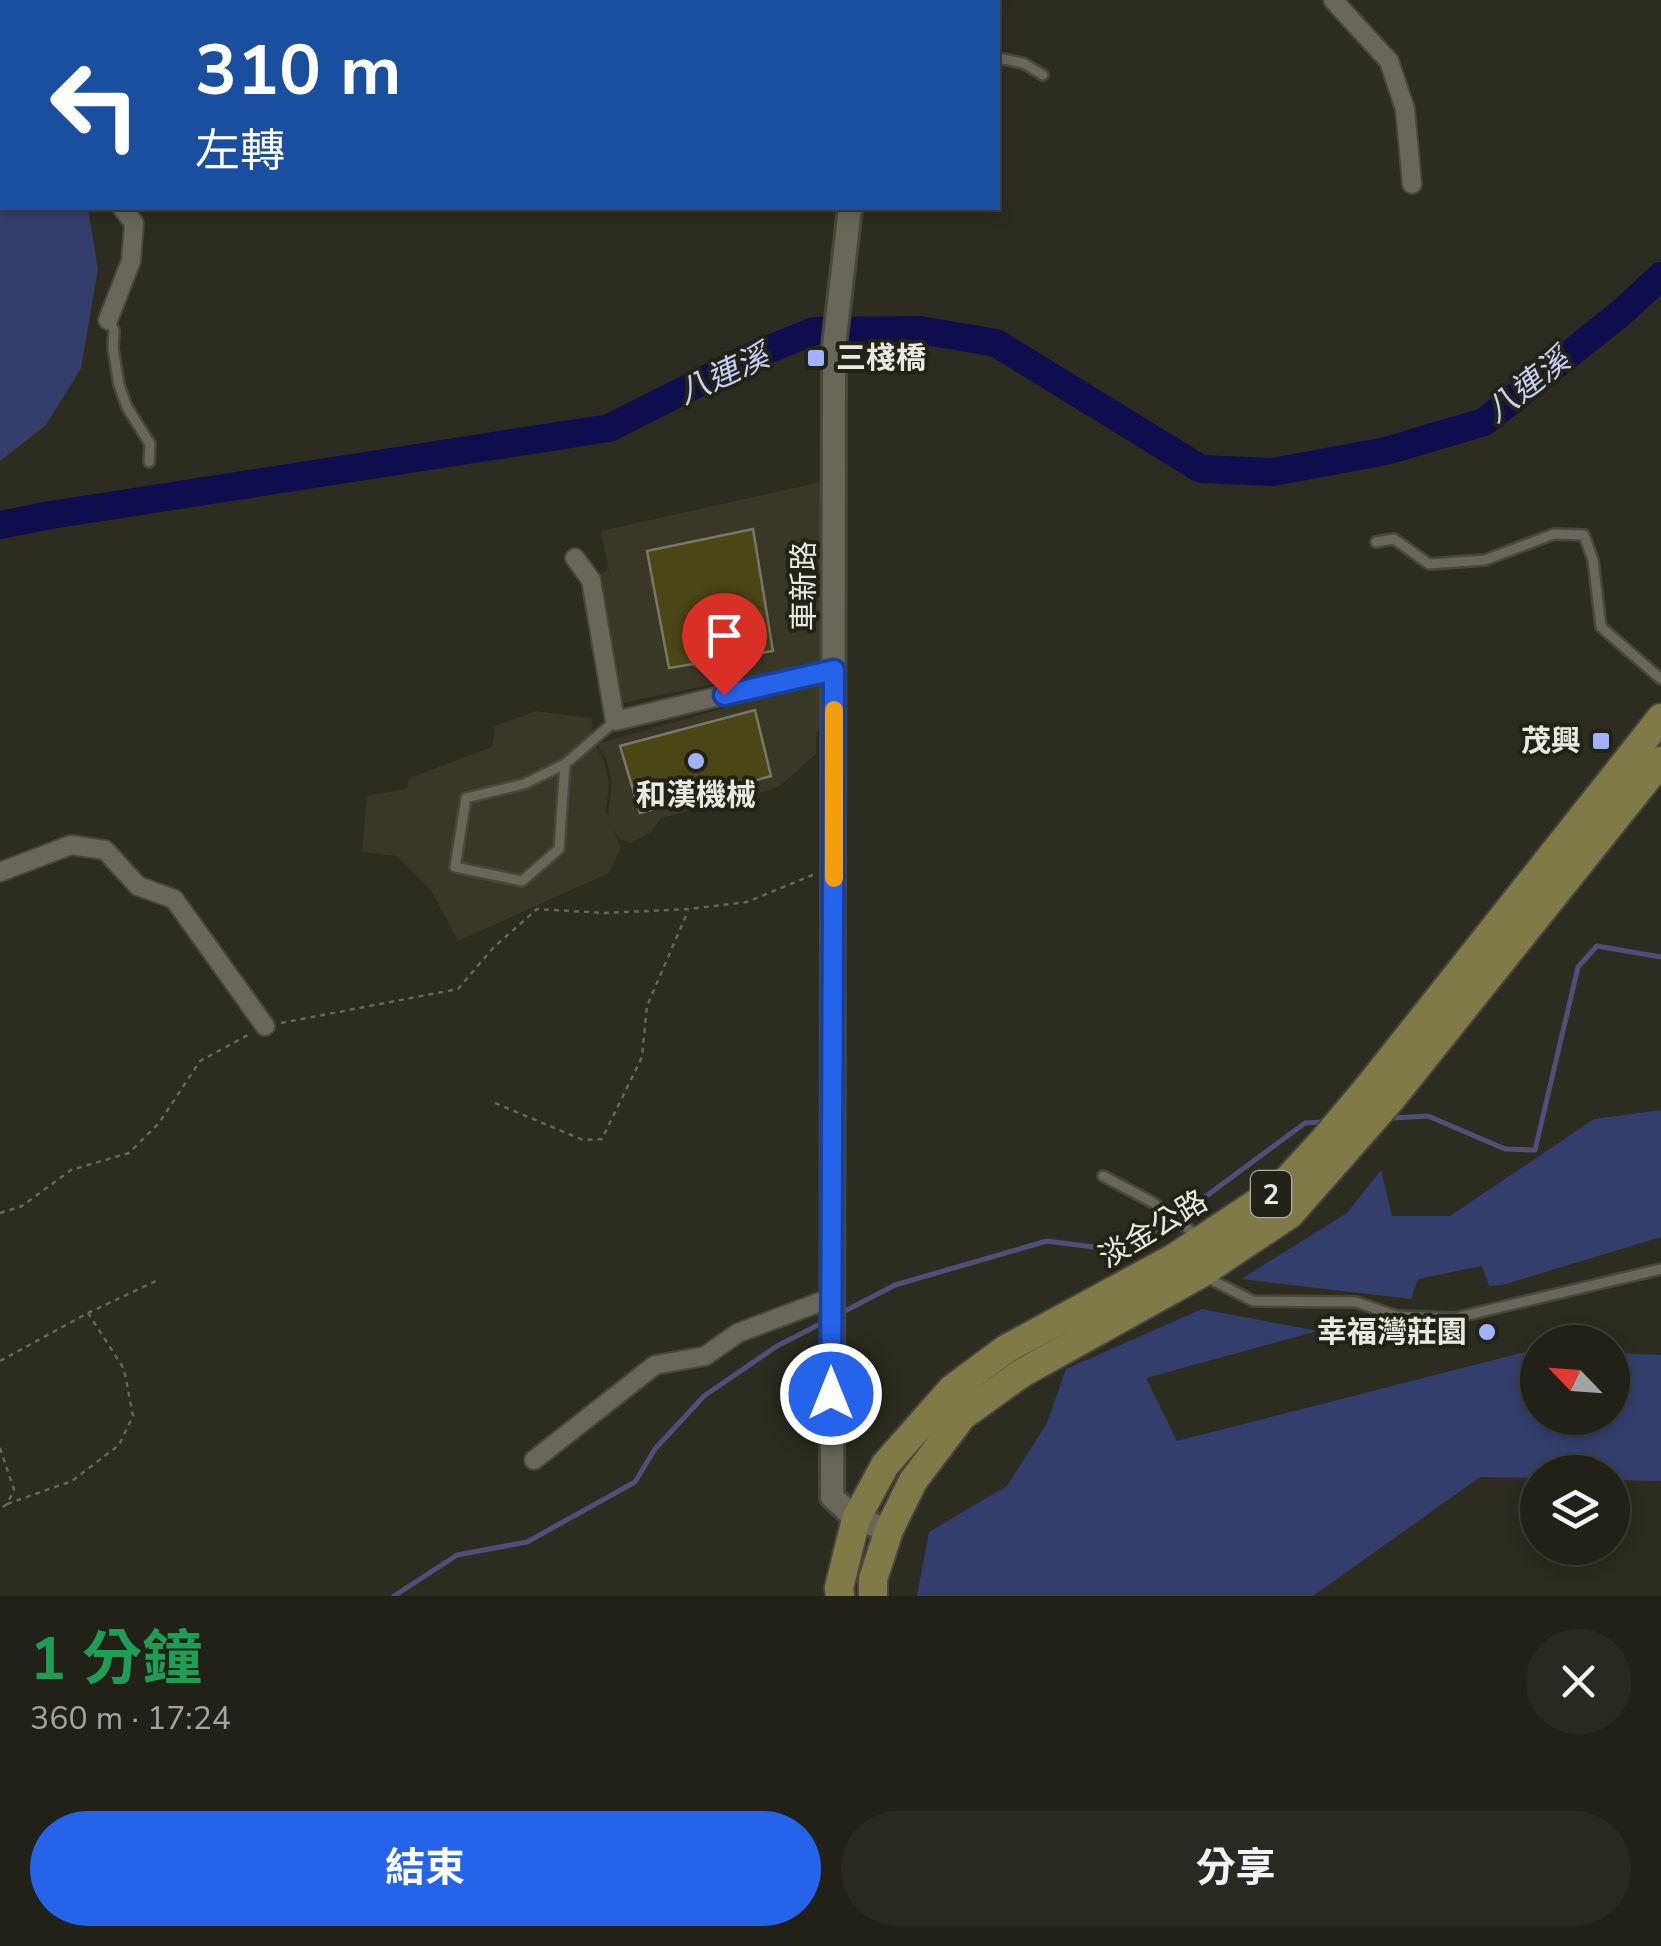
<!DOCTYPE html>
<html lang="zh-TW">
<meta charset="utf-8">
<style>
body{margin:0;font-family:"Nunito Sans","Noto Sans TC",sans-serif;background:#2a2921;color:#f1f3f6;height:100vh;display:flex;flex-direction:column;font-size:38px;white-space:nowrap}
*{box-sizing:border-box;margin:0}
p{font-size:32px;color:#a2a3a2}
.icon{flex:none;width:55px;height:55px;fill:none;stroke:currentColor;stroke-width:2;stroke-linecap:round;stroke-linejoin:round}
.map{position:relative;height:1596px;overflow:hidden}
.drawer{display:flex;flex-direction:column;background:#222118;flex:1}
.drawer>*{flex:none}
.top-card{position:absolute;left:0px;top:0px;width:1000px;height:210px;box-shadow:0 5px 15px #0003,0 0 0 2px #3f3e37;background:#1a4fa0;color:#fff;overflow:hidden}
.needle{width:65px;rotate:295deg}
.controls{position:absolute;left:1520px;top:1325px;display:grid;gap:20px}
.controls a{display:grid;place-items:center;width:110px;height:110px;border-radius:50%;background:#222118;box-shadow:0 5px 15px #0003,0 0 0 2px #3f3e37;font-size:50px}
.pin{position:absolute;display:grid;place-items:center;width:85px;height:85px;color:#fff;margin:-102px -42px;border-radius:50% 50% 50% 0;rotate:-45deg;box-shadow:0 0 10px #0007}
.pin .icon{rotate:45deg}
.me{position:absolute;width:110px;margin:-55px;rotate:0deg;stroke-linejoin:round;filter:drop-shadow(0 0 8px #0008)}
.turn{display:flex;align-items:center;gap:35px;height:210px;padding:0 30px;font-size:45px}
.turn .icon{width:130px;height:130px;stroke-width:2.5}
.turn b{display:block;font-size:70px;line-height:85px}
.round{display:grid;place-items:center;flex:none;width:105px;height:105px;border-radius:52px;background:#2a2921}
.head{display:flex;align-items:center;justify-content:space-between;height:170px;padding:0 30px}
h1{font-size:60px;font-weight:700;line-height:75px;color:#1e9e55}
.action{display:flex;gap:20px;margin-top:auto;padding:20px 30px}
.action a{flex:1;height:115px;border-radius:60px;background:#2563eb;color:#fff;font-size:40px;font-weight:700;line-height:115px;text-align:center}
.action a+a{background:#2a2921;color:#f1f3f6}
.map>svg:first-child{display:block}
.built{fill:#393725}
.green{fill:#333e6c}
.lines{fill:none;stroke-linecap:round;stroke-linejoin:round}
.stream{stroke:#504f79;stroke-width:5}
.river{stroke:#0e0d4d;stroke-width:28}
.building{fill:#4b4616;stroke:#787769;stroke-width:2.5}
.service-casing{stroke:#48473d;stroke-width:14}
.minor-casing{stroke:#48473d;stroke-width:22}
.tertiary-casing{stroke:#48473d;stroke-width:28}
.primary-casing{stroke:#48473d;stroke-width:32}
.path{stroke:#67665b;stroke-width:2.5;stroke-dasharray:5 5;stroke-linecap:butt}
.service{stroke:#68675a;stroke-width:9}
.minor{stroke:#68675a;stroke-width:18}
.tertiary{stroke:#68675a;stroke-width:22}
.primary{stroke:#7f7a47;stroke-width:28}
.route-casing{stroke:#184099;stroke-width:25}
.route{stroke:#2563eb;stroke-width:18}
.slow{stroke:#f59e0b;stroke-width:18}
.poi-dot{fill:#a0b3fd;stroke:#232217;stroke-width:4}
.labels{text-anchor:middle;stroke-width:8;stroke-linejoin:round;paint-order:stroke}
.shield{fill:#232217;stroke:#aeada4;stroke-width:2.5}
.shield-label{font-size:28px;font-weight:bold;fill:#e9e9e1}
.poi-label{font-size:30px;font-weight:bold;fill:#e9e9e1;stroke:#232217;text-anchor:end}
.street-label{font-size:30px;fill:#e9e9e1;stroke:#232217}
.water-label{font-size:32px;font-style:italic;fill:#c6d1f9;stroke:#232217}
</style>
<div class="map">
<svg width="1661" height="1596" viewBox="0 0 1661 1596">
<rect width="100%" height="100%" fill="#2d2c20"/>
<path class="built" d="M821 482V662L622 703 597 574 609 571 601 531Z
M824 680 827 728 816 732V754L780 786 751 796 661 818 651 832 630 843 618 838 610 820 621 847 609 873 458 941 432 892 396 856 362 852 367 796 407 789 410 778 492 747 495 726 536 711 591 718 595 745 604 761 609 783 606 812 608 815 612 783 606 758 597 744Z"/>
<path class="green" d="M0 0H34L36 2H2V208H88L98 269 81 368 46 425 0 461Z
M1661 1110V1237L1502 1285 1489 1286 1482 1266 1418 1279 1411 1299 1241 1279 1347 1213 1381 1170 1392 1216H1450L1594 1119Z
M1202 1309 1318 1331 1146 1378 1177 1441 1537 1349 1538 1418H1612L1613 1353 1661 1355V1481L1613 1480 1612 1472H1538L1537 1478 1480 1477 1313 1596H917L929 1532 1007 1486 1047 1423 1066 1369Z"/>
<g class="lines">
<path class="stream" d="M1392 1118 1428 1116 1505 1149 1535 1150 1578 967 1597 946 1661 957
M1186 1211 1305 1123 1322 1122
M845 1311 895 1285 1047 1241 1131 1252 1165 1227
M394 1596 457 1555 527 1542 635 1482 655 1449 704 1396 777 1346 818 1325"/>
<path class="river" d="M0 525 51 515 609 428 750 357 814 331 920 330 996 343 1201 469 1273 472 1386 451 1484 422 1621 313 1661 276"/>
</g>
<path class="building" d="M753 529 773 651 669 668 647 551Z
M755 710 771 776 640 813 620 746Z"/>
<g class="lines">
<g class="service-casing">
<path id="service" d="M998 58 1023 63 1043 75
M108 320 114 330 113 348 119 385 127 407 150 444 149 462
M1376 542 1394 539 1429 564 1485 560 1554 534 1584 535 1593 560 1601 627 1661 679
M565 764 559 849 522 881 455 867 466 798 524 784 565 764 615 721
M1103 1176 1152 1202 1198 1236
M1206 1277 1253 1301 1356 1302 1397 1316 1455 1318 1661 1269"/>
</g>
<g class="minor-casing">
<path id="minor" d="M55 0 56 2
M1333 0 1389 61 1405 109 1412 184
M108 320 131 261 134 223 122 208
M575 558 591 580 615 721 834 669
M0 872 71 845 105 850 138 886 174 899 265 1026
M534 1460 655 1365 705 1356 738 1333 831 1298"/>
</g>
<g class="tertiary-casing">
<path id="tertiary" d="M901 2 902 0
M850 208 834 346 832 1497 856 1519 889 1530"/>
</g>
<g class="primary-casing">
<path id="primary" d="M840 1596 839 1588 856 1519 885 1465 952 1389 1006 1349 1174 1258 1281 1187 1325 1139 1371 1084 1661 718
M873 1596V1579L889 1530 913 1481 962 1416 1022 1373 1200 1274 1290 1214 1392 1098 1661 761"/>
</g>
<path class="path" d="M281 1023 458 989 493 948 537 909 605 913 689 909 747 902 815 874
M495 1103 583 1140 602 1139 642 1057 647 1006 688 911
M0 1213 22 1206 71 1170 129 1153 159 1123 200 1061 250 1034
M0 1361 88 1313 158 1280
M0 1448 14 1490 7 1504 0 1509
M7 1504 72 1481 119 1445 133 1416 124 1369 88 1313"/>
<use href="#service" class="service"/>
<use href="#minor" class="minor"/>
<use href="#tertiary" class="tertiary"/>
<use href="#primary" class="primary"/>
</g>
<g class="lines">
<g class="route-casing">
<path id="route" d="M724 695 834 670 831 1394"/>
</g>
<use href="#route" class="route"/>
<path class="slow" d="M834 710V878"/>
</g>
<g class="poi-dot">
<rect x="806" y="348" width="20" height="20" rx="5"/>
<rect x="1591" y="731" width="20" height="20" rx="5"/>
<circle cx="696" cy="761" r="10"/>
<circle cx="1487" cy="1332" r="10"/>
</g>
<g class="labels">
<rect class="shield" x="1251" y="1171" width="40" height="46" rx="8"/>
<g class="shield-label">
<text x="1271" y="1204">2</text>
</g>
<g class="poi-label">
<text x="836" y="368" text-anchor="start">三棧橋</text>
<text x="1581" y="751">茂興</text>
<text x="696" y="805" text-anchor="middle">和漢機械</text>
<text x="1467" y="1342">幸福灣莊園</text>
</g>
<g class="street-label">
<text transform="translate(804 586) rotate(-90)" y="10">車新路</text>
<text transform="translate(1153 1229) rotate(-31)" y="10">淡金公路</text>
</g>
<g class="water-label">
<text transform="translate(723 374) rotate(-25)" y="11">八連溪</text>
<text transform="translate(1527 385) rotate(-38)" y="11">八連溪</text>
</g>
</g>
</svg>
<div class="controls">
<a><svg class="needle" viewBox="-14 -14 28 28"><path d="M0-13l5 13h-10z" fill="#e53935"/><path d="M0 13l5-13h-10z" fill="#a2a3a2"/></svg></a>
<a><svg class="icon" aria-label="layers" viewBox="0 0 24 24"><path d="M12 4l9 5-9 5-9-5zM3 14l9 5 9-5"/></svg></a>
</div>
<div class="pin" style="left:724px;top:695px;background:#d93025"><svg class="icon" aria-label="arrive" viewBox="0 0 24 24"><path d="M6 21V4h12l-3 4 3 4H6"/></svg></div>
<svg class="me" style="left:831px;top:1394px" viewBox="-20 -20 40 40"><circle r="17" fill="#2563eb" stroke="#fff" stroke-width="3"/><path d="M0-11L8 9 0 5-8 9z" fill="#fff"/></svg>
<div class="top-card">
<div class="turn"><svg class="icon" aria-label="left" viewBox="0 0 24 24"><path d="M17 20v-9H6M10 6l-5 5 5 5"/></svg><div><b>310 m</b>左轉</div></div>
</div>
</div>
<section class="drawer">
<div class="head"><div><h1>1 分鐘</h1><p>360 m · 17:24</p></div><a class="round"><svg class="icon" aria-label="close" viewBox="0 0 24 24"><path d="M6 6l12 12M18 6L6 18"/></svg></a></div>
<div class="action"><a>結束</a><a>分享</a></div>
</section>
